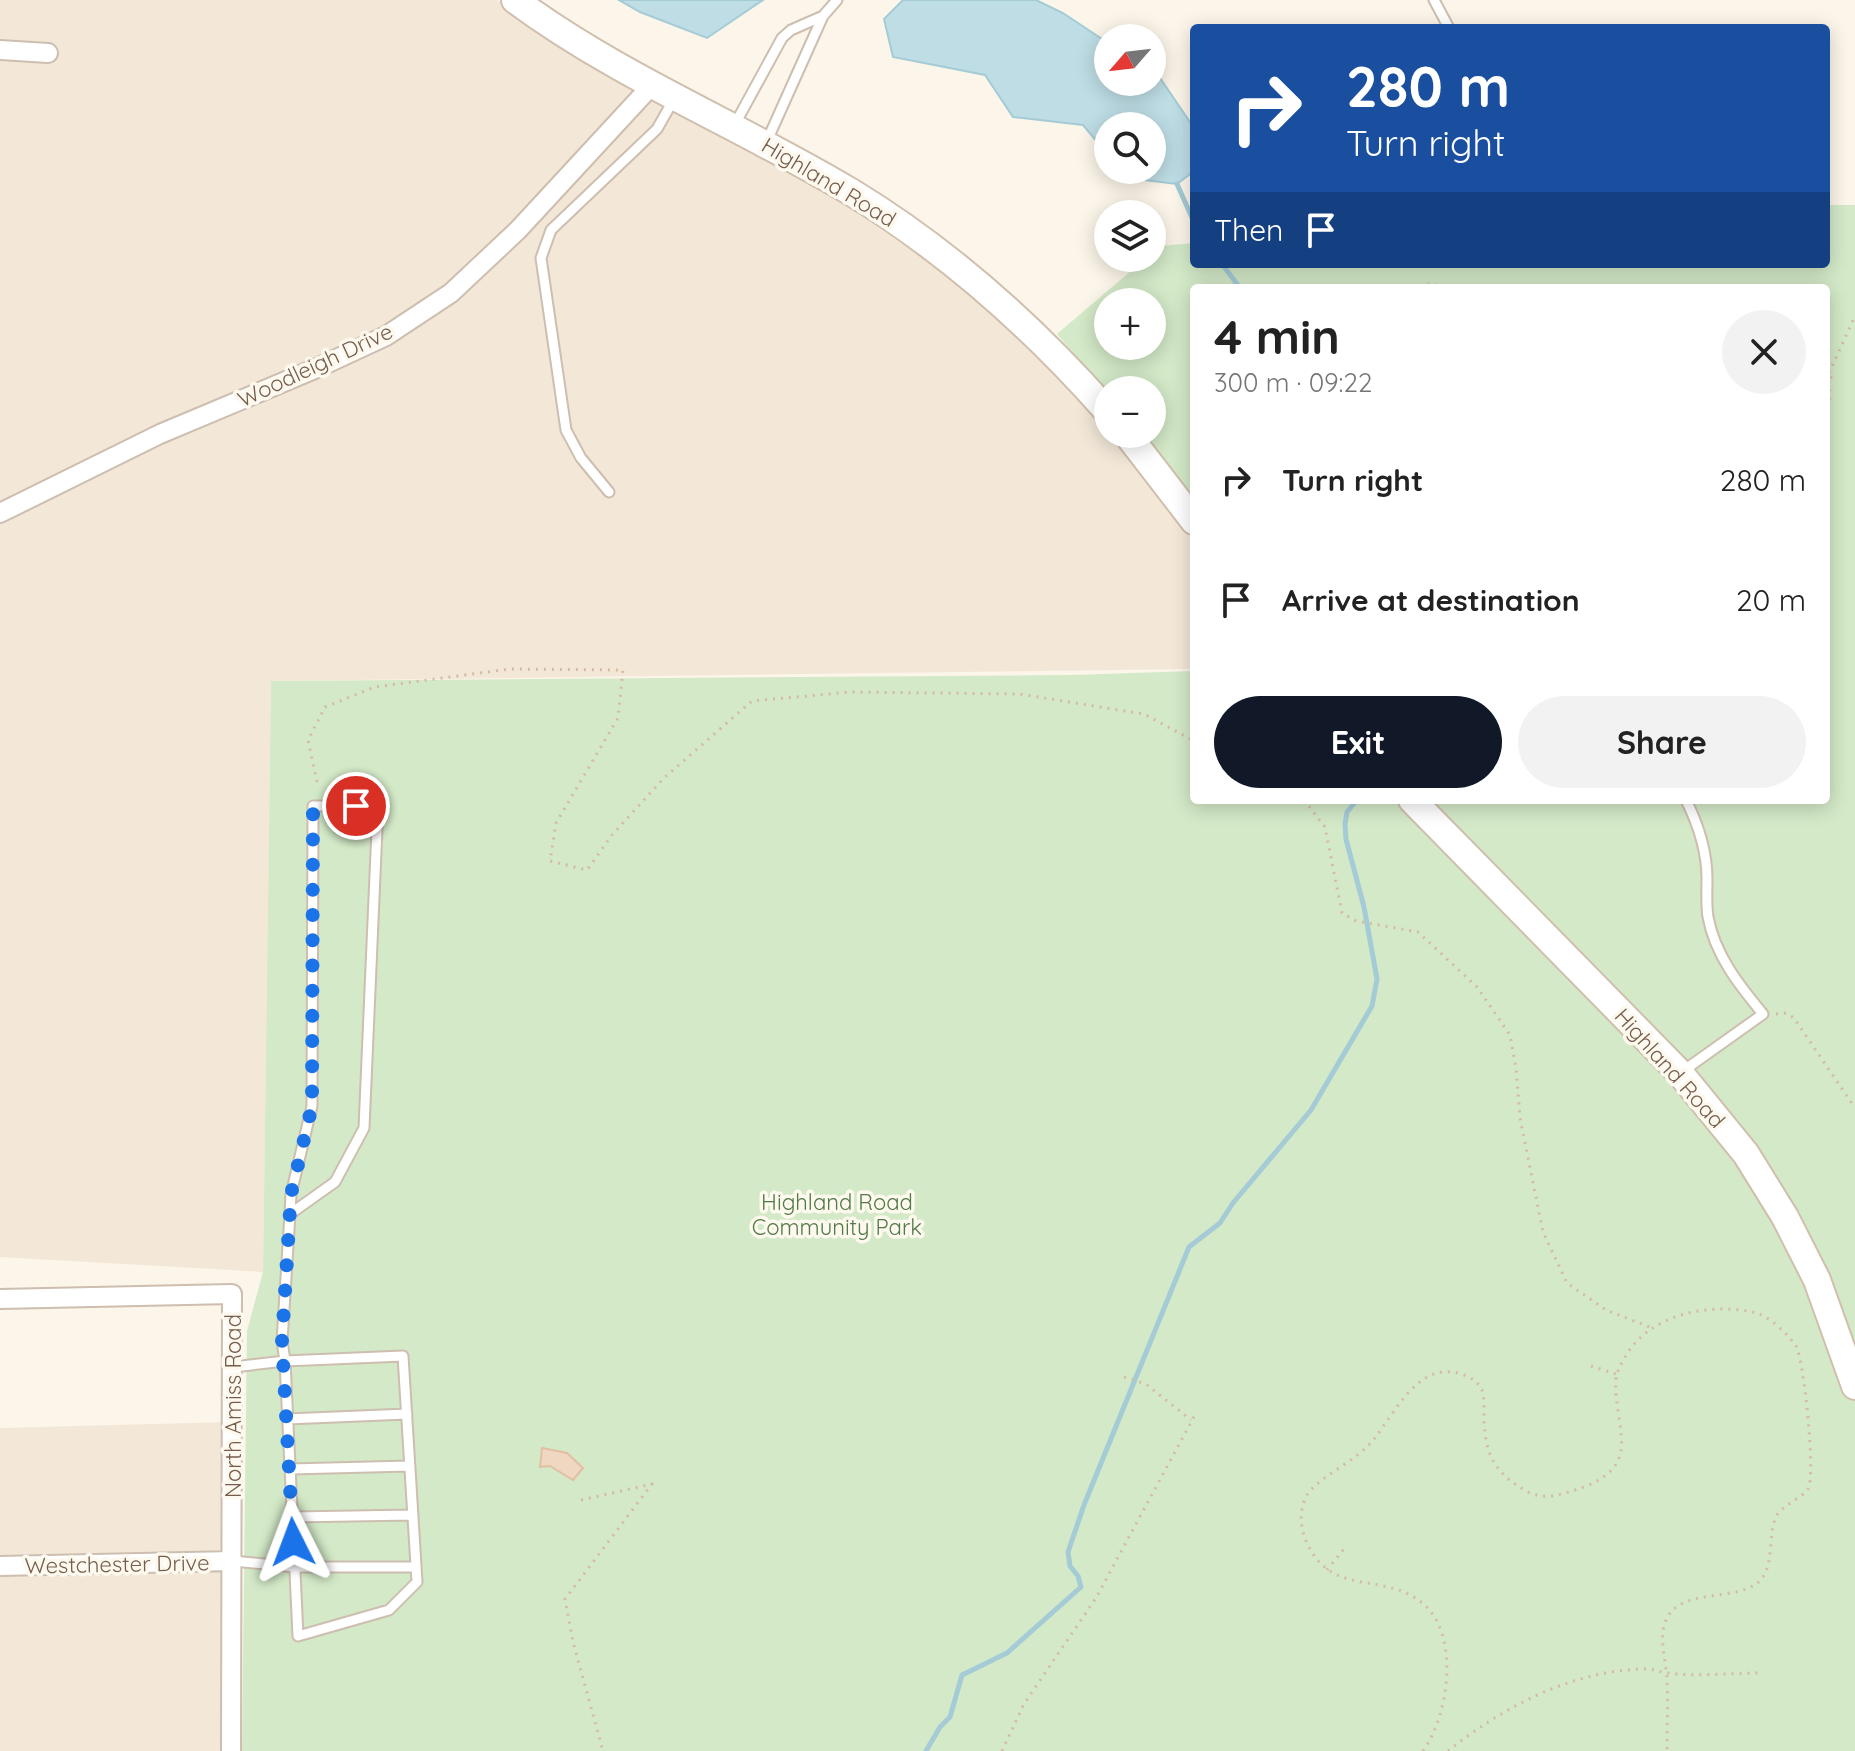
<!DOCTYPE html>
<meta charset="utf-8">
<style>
body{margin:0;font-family:Quicksand,sans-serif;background:#f2f2f2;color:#222;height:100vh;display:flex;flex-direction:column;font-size:30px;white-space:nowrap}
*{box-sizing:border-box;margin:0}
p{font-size:26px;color:#767676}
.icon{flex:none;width:44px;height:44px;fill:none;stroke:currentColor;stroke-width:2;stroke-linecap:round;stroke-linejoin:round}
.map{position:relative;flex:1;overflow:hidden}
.sheet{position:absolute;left:1190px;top:284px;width:640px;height:520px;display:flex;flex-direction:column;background:#fff;border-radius:8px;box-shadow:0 4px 20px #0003}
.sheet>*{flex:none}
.banner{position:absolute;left:1190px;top:24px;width:640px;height:244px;border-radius:8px;box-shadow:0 4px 20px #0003;background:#1a4fa0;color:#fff;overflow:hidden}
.needle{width:52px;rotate:242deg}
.buttons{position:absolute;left:1094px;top:24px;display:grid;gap:16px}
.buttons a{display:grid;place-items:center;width:72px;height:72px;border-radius:50%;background:#fff;box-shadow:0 4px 20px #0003;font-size:40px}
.pin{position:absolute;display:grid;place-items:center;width:68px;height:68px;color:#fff;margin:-34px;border:4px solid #fff;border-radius:50%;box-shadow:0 2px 8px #0007}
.me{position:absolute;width:88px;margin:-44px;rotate:357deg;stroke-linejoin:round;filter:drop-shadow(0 0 6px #0008)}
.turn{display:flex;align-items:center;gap:28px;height:168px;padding:0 24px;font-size:36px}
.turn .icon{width:104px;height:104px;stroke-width:2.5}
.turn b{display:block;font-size:56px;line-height:68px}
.then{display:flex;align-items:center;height:76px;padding:0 24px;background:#0003;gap:16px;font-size:30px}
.round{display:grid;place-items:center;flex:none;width:84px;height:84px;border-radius:42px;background:#f2f2f2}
.headline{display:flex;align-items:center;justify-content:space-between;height:136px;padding:0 24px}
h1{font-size:48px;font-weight:800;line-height:60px}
.action{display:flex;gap:16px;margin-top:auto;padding:16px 24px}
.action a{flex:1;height:92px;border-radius:48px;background:#111827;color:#fff;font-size:32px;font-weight:800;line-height:92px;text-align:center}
.action a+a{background:#f2f2f2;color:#222}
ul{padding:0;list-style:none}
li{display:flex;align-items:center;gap:24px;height:120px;padding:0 24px}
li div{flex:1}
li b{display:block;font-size:30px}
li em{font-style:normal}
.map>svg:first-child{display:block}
.residential{fill:#f3e8d8}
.green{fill:#d3e9c7;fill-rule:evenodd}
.water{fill:#bedde5;stroke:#a4cbd6;stroke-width:2}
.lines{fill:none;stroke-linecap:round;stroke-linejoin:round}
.stream{stroke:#a4cbd6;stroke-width:5}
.building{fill:#f0d7c2;stroke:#e2bfa3;stroke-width:2}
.lane-casing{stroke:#cdbeaf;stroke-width:13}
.street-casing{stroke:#cdbeaf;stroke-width:22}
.secondary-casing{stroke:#d0bfad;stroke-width:30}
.path{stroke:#d5baa4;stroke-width:3;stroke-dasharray:2 6;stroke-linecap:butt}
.lane{stroke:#fff;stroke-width:9}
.street{stroke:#fff;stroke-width:18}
.secondary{stroke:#fff;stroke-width:26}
.route{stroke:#1a73e8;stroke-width:14;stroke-dasharray:0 25.2}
.labels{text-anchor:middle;stroke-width:7;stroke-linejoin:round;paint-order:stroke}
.street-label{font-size:22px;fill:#755e4d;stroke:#fef9ef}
.park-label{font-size:22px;fill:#527a46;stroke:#fef9ef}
</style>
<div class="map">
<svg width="1855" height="1751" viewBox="0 0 1855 1751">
<rect width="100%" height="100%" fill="#fcf5e9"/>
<path class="residential" d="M0 0H497L528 22 813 184 943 271 1024 338 1091 408 1108 430V434H1111L1194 542V669L271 681 263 1272 0 1257Z
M230 1422 227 1751H0V1428Z"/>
<path class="green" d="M1826 205H1855V1751H242L247 1331 263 1272 271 681 1073 675 1194 671V800H1826V288H1194V497L1143 434H1152V390H1108V393L1057 334 1146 258H1152V253L1160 246 1194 243V264H1826ZM1108 302H1152V346H1108Z"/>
<path class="water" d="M619 0H763L707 38 640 12Z
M903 0H1036L1063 13 1108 43V82H1152V72L1160 78 1194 128V171L1177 184 1128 178 1121 170H1152V126H1108V155L1083 125 1013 117 985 75 893 57 884 19Z"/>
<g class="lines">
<path class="stream" d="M1177 184 1194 222
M1222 264 1240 288
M926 1751 940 1727 950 1717 962 1675 1007 1653 1081 1587 1078 1576 1070 1566 1068 1552 1084 1505 1189 1247 1220 1223 1233 1203 1311 1110 1372 1006 1377 979 1364 907 1346 839 1345 824 1347 812 1357 800"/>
</g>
<path class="building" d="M542 1448 567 1453 583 1468 573 1480 550 1466 540 1467Z"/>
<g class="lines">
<g class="lane-casing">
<path id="lane" d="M1434 0 1449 28
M823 16 837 0
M735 124 782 38 791 30 823 16 766 143
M609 492 581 458 566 430 541 258 551 230 657 129 674 99
M1683 1071 1763 1014C1739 985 1715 955 1708 917 1706 904 1707 891 1707 879 1707 852 1698 824 1686 800
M233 1367 285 1361 298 1636 389 1610 417 1582 403 1356 285 1361 282 1341 290 1214 335 1182 364 1128 378 806H313L312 1106 291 1194 290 1214
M287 1419 407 1414
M290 1469 410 1466
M292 1517 413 1515
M233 1561 295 1567H416"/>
</g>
<g class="street-casing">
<path id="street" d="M0 50 48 53
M0 513 160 434 317 368 386 336 451 293 518 230 653 84
M0 1299 232 1294 231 1751
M0 1566 233 1561"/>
</g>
<g class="secondary-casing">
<path id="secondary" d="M515 0C619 77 741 126 851 192 948 251 1033 327 1108 412
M1127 434 1194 521
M1412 800 1680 1073 1746 1154 1785 1217 1817 1280 1855 1386"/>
</g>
<path class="path" d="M1412 288 1426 284 1464 288
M1826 372 1831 374V383L1826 384
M1829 373 1855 316
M1826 415 1830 397 1829 383
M1826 421 1828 426 1826 431
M317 782 308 740 325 707 375 687 510 669 623 670 618 718 556 823 550 861 587 870 612 835 664 778 752 701 850 692 1019 694 1144 714 1194 741
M1304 800 1325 827 1342 913 1356 921 1418 932 1477 987 1510 1035 1516 1068 1520 1118 1543 1232 1567 1283 1606 1310 1652 1328
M1776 1014 1786 1013 1794 1018 1855 1108
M1591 1366 1616 1374
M1124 1377 1146 1384 1191 1420
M581 1500 652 1484 565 1599 573 1642 603 1751
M1327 1570 1344 1549
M1002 1751 1024 1704 1096 1598 1196 1413
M1423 1751C1449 1715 1461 1633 1421 1602 1381 1571 1331 1598 1306 1541 1300 1526 1299 1510 1307 1495 1318 1477 1357 1461 1374 1439 1397 1410 1420 1358 1464 1375 1472 1378 1478 1382 1482 1390 1485 1400 1484 1412 1484 1422 1486 1458 1497 1475 1528 1492 1544 1500 1559 1495 1575 1490 1594 1484 1617 1474 1621 1451 1624 1433 1614 1401 1616 1379 1617 1371 1621 1364 1625 1357 1650 1314 1707 1303 1753 1312 1768 1315 1788 1334 1796 1346 1804 1359 1816 1476 1808 1489 1801 1499 1784 1504 1777 1515 1768 1531 1774 1560 1763 1577 1744 1605 1677 1584 1665 1623 1659 1640 1666 1661 1667 1679 1668 1703 1667 1727 1667 1751
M1448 1751C1503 1707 1571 1671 1643 1669 1652 1668 1659 1672 1667 1673 1697 1677 1730 1673 1760 1673"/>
<use href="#lane" class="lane"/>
<use href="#street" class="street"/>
<use href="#secondary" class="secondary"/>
</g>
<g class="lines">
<path class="route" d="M293 1542 282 1341 291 1194 312 1106 313 806H356"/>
</g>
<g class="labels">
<g class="street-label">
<text transform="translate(829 182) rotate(31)" y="8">Highland Road</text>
<text transform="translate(315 365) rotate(-25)" y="8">Woodleigh Drive</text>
<text transform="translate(1670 1068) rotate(48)" y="8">Highland Road</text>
<text transform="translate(233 1406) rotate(-90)" y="8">North Amiss Road</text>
<text transform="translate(117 1564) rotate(-1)" y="8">Westchester Drive</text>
</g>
<g class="park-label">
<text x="837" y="1210">Highland Road<tspan x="837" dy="25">Community Park</tspan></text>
</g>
</g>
</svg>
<div class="buttons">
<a><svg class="needle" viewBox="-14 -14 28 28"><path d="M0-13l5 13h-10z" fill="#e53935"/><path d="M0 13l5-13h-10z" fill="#767676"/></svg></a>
<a><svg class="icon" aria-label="search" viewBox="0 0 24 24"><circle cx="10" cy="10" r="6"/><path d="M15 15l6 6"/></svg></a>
<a><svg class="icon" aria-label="layers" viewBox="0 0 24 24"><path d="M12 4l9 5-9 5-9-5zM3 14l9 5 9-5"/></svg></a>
<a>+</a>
<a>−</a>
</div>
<div class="pin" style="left:356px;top:806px;background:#d93025"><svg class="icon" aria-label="arrive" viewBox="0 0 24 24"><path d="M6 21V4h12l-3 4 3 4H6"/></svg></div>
<svg class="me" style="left:293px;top:1542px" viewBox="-20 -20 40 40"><path d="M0-17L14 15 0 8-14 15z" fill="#1a73e8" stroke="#fff" stroke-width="4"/></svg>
<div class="banner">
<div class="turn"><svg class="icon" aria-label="right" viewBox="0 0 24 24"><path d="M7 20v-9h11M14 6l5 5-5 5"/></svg><div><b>280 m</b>Turn right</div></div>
<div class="then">Then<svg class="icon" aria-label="arrive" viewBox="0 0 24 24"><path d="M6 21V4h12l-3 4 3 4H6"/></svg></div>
</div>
<section class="sheet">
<div class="headline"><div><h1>4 min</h1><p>300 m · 09:22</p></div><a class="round"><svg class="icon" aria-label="close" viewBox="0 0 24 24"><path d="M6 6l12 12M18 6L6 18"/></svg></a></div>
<ul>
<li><svg class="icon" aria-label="right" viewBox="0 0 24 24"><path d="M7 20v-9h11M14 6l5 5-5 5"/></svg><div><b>Turn right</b></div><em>280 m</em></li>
<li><svg class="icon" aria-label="arrive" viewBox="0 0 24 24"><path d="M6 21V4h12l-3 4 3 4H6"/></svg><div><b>Arrive at destination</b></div><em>20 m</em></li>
</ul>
<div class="action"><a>Exit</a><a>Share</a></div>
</section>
</div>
